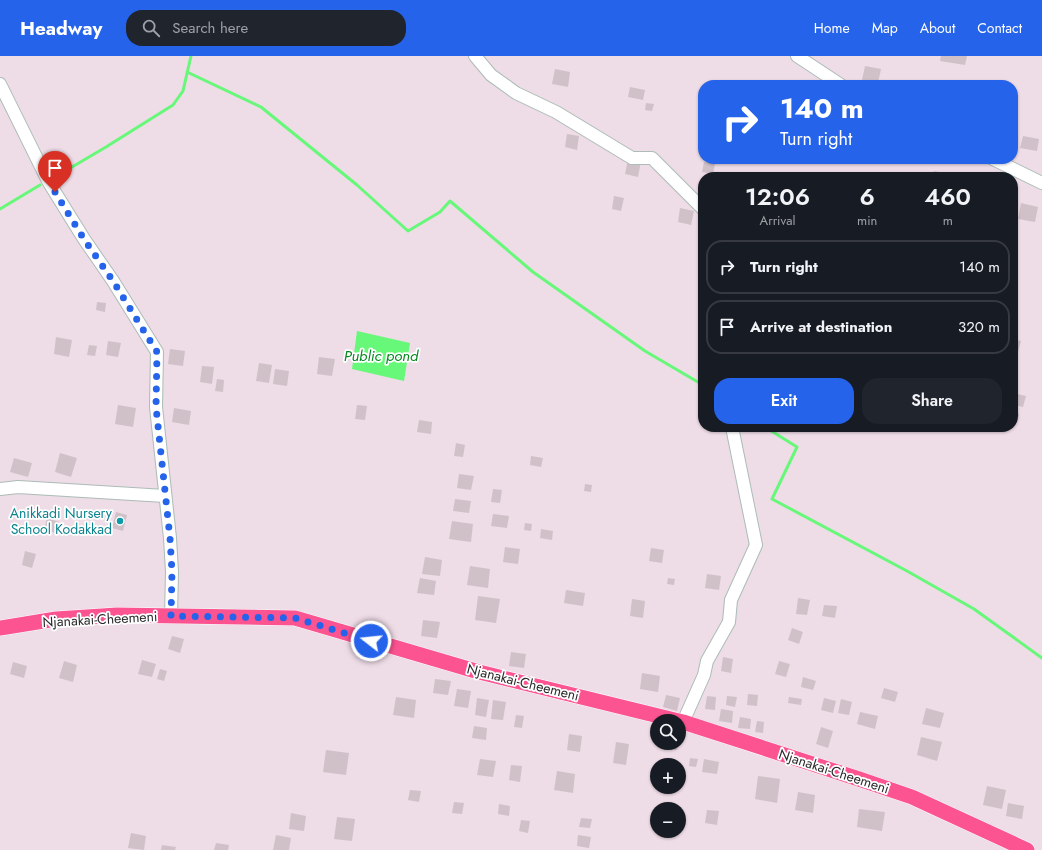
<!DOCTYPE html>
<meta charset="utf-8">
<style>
body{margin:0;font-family:Jost,sans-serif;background:#20242c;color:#f1f3f6;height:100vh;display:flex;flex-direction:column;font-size:15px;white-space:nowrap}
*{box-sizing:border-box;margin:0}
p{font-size:13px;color:#9ea1a6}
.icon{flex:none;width:22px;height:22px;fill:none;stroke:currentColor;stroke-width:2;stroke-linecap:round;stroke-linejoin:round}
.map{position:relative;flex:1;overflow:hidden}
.details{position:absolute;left:698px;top:116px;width:320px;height:260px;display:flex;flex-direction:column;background:#171b24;border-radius:16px;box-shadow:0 1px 3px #0004}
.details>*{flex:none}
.hud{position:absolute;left:698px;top:24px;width:320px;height:84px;border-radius:16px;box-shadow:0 1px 3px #0004;background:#2563eb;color:#fff;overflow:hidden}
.controls{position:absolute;left:650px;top:658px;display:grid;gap:8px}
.controls a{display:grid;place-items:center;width:36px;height:36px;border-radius:50%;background:#171b24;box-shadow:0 1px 3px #0004;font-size:20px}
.pin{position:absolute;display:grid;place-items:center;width:34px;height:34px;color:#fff;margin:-41px -17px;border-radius:50% 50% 50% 0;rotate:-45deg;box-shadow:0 0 4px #0007}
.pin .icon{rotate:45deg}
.me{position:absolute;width:44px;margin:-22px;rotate:286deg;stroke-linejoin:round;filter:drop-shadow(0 0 3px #0008)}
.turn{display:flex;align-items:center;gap:14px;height:84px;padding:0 16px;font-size:18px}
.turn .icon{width:52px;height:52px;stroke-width:2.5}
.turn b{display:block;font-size:28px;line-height:34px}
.eta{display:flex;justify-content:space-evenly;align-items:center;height:68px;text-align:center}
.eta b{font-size:24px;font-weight:600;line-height:28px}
.cta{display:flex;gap:8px;margin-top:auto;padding:8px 16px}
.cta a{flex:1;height:46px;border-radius:16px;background:#2563eb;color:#fff;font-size:16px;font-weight:600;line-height:46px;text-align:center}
.cta a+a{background:#20242c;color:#f1f3f6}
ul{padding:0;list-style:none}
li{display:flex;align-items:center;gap:12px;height:54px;margin:0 8px 6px;padding:0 8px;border:2px solid #363941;border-radius:16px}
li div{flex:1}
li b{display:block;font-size:15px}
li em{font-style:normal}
header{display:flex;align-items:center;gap:24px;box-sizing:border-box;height:56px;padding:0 20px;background:#2563eb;color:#fff}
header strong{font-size:19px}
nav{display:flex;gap:22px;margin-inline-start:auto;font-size:14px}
.search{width:280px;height:36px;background:#20242c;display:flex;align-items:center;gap:10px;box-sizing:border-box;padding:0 14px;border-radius:16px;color:#9ea1a6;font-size:15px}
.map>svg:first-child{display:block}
.water{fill:#67f87a}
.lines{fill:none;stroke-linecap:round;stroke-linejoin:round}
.stream{stroke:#67f87a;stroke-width:3}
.building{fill:#d0c1c9}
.minor-casing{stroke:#acbcb7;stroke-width:14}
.major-casing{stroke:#fff;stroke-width:16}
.minor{stroke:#fff;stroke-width:12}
.major{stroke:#fc5391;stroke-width:15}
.route{stroke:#2563eb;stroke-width:7;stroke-dasharray:0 12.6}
.culture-dot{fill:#0f9aa8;stroke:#fff;stroke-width:1.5}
.labels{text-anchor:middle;stroke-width:3.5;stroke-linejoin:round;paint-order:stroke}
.culture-label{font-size:14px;fill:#0d838f;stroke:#fff;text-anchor:end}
.street-label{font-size:14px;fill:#2b2b2b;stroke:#fff}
.water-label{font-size:15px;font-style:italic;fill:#068922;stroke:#fff}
</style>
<header>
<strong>Headway</strong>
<div class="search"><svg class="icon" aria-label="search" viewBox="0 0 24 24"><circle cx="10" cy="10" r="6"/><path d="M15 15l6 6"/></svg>Search here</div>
<nav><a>Home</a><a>Map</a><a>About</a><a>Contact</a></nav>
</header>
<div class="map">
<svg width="1042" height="794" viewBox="0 0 1042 794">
<rect width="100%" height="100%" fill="#eedce6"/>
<path class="water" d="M357 275 410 287 404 325 352 313Z"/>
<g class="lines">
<path class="stream" d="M187 16 261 51 357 129 408 175 440 156 450 145 533 216 645 295 703 329
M55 121 106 91 173 49 183 35 191 0
M0 153 40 129
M765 371 797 391 772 443 907 515 974 553 1042 602"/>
</g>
<path class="building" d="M941 0H967L965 9 940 5Z
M865 10 881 13 878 27 862 24Z
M555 13 570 16 568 31 552 28Z
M630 31 645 34 643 44 628 41Z
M646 47 654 48 652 55 645 54Z
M567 78 579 80 577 94 565 91Z
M1023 80 1039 83 1037 95 1020 92Z
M628 103 641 105 638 121 625 118Z
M704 106 715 108 713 118 702 116Z
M934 115 950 118V121H933Z
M614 140 624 142 621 155 612 153Z
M1021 147 1038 151 1035 166 1018 163Z
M680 152 694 155 691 169 678 166Z
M1013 193 1018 194 1016 205H1013Z
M97 246 106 247 105 256 96 254Z
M56 281 72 284 69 301 54 298Z
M1013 283 1021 285 1018 296 1013 294Z
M108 285 121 287 118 301 106 299Z
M89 289 97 290 95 300 87 299Z
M170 293 185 295 183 310 168 308Z
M319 301 335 303 332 320 317 318Z
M259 307 272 309 269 327 256 325Z
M202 310 214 311 212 328 200 326Z
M275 313 289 315 287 330 273 328Z
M217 323 224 324 223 336 215 335Z
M1013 337 1026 340 1023 351 1013 349Z
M118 349 136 352 133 371 115 368Z
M357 349 367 350 365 364 355 363Z
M174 352 191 355 189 369 172 366Z
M1013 356 1019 358 1017 367 1013 366Z
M419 364 432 366 431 378 417 376Z
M456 387 465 389 463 401 454 400Z
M60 397 77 402 71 421 55 416Z
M531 400 543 402 541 411 530 409Z
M14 402 32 407 28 421 10 416Z
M459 418 474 420 471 434 457 432Z
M585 428 592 429 591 436 584 435Z
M493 433 502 434 500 447 491 446Z
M455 443 471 445 469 457 453 455Z
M116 456 127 459 123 475 112 472Z
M493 458 509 460 507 472 491 470Z
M47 462 59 466 56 477 44 474Z
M452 465 473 468 471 486 449 483Z
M525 467 532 468 531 475 524 474Z
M541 473 553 475 552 484 540 482Z
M505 491 520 493 518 508 503 506Z
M651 492 664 494 662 507 649 505Z
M25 495 36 498 32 512 22 509Z
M425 501 442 504 440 520 422 518Z
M470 510 490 513 488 532 467 529Z
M707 518 721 520 719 534 705 532Z
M420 522 436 525 434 539 417 537Z
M668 522 675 523 674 529 667 528Z
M566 534 585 537 583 550 564 547Z
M478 540 500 543 496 567 475 564Z
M798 542 810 544 807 559 796 558Z
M632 543 645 545 643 562 630 560Z
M824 549 837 550 835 562 822 560Z
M423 564 440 566 437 582 421 580Z
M792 572 803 576 799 588 788 584Z
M172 580 184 583 180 597 168 593Z
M511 596 526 598 524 612 509 610Z
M723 601 733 603 731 617 721 615Z
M142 604 156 608 152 621 138 618Z
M64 605 77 609 73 626 59 622Z
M779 605 790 608 786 621 775 618Z
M13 606 27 610 24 622 10 618Z
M160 613 167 615 164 625 157 623Z
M642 617 660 620 658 636 640 633Z
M803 621 816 625 813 634 801 631Z
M435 623 451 625 448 639 433 637Z
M884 632 898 636 895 646 881 642Z
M457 633 471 635 468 652 454 650Z
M748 638 758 639 757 650 747 649Z
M666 639 680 642 677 655 663 651Z
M707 640 716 641 715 654 705 653Z
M727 640 737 641 735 651 726 649Z
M396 641 416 644 414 662 393 659Z
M789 641 802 643 801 649 788 647Z
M477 642 489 644 486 661 475 659Z
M824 642 836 645 833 657 821 654Z
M841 643 852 646 849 659 838 657Z
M493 644 506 646 503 664 491 663Z
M926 652 944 657 940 672 922 668Z
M721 653 733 655 732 667 719 665Z
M860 656 878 660 875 673 857 668Z
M516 659 524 660 522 672 514 671Z
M740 661 751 663 750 673 738 672Z
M757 665 764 666 763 677 755 676Z
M474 670 487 672 486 684 472 682Z
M821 671 833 675 828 692 816 688Z
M569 678 582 680 580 696 567 694Z
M921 681 942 686 937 705 917 699Z
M616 686 629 688 626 709 613 707Z
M667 687H678L677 694 666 693Z
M326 694 349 697 346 719 323 716Z
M690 702 698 703 696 711 689 710Z
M480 703 496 705 493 721 477 719Z
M704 703 719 706 717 718 702 716Z
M511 709 522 710 520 726 509 724Z
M557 715 575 718 573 737 554 734Z
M758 720 780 723 777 747 755 743Z
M987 730 1006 734 1002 753 983 749Z
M410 734 421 735 419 746 408 744Z
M798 736 815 739 813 757 795 754Z
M454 746 464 747 462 758 452 757Z
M1008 747 1024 750 1022 763 1006 760Z
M499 748 510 750 509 760 498 758Z
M859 753 885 756 882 775 857 771Z
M707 754 719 755 717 769 705 767Z
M291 757 306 760 304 775 289 773Z
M337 761 355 763 352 785 334 783Z
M581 762 592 763 590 772 579 771Z
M521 764 530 765 528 777 519 775Z
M131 777 146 780 144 794 128 792Z
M276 779 291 782 289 794H273Z
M578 779 591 781 589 792 577 790Z
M216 787 229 789 228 794H214Z
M162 789 176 791 175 794H161Z"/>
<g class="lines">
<g class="minor-casing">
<path id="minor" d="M475 0 491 19 516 37 556 56 632 102H652L703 153
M797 0 841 29
M0 28 48 125 84 183 113 225 157 296 156 351 170 482 172 516 171 560
M993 103 1042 127
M0 433 18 431 165 440
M683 666 704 619 707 605 729 566 731 544 756 489 732 371"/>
</g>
<g class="major-casing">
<path id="major" d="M0 572 56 563 117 559 295 562 479 616 683 666 859 723 912 741 1027 794"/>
</g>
<use href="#minor" class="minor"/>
<use href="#major" class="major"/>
</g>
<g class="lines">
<path class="route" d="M55 136 84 183 113 225 157 296 156 351 170 482 172 516 171 560 295 562 371 585"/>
</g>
<circle class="culture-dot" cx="120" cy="465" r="4"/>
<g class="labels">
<g class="culture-label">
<text x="112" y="462">Anikkadi Nursery<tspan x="112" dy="16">School Kodakkad</tspan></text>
</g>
<g class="street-label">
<text transform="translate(100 563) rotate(-3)" y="5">Njanakai-Cheemeni</text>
<text transform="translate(523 626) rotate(14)" y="5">Njanakai-Cheemeni</text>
<text transform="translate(834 715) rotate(18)" y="5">Njanakai-Cheemeni</text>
</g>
<g class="water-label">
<text x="381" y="305">Public pond</text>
</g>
</g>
</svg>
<div class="controls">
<a><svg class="icon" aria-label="search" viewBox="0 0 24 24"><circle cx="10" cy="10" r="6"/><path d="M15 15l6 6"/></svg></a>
<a>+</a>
<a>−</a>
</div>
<div class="pin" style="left:55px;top:136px;background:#d93025"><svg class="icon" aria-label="arrive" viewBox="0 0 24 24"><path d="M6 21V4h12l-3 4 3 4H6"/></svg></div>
<svg class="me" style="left:371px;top:585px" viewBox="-20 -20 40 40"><circle r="17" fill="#2563eb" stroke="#fff" stroke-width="3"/><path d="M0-11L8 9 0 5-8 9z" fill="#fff"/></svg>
<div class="hud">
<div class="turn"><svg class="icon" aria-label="right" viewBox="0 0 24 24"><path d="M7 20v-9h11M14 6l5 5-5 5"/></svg><div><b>140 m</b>Turn right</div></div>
</div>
<section class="details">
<div class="eta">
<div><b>12:06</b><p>Arrival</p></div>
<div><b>6</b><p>min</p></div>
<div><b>460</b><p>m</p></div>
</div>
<ul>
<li><svg class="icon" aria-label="right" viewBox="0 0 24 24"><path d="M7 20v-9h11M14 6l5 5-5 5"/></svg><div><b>Turn right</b></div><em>140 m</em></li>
<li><svg class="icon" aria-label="arrive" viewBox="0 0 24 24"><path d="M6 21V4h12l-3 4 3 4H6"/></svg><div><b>Arrive at destination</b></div><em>320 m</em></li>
</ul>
<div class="cta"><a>Exit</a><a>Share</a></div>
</section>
</div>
